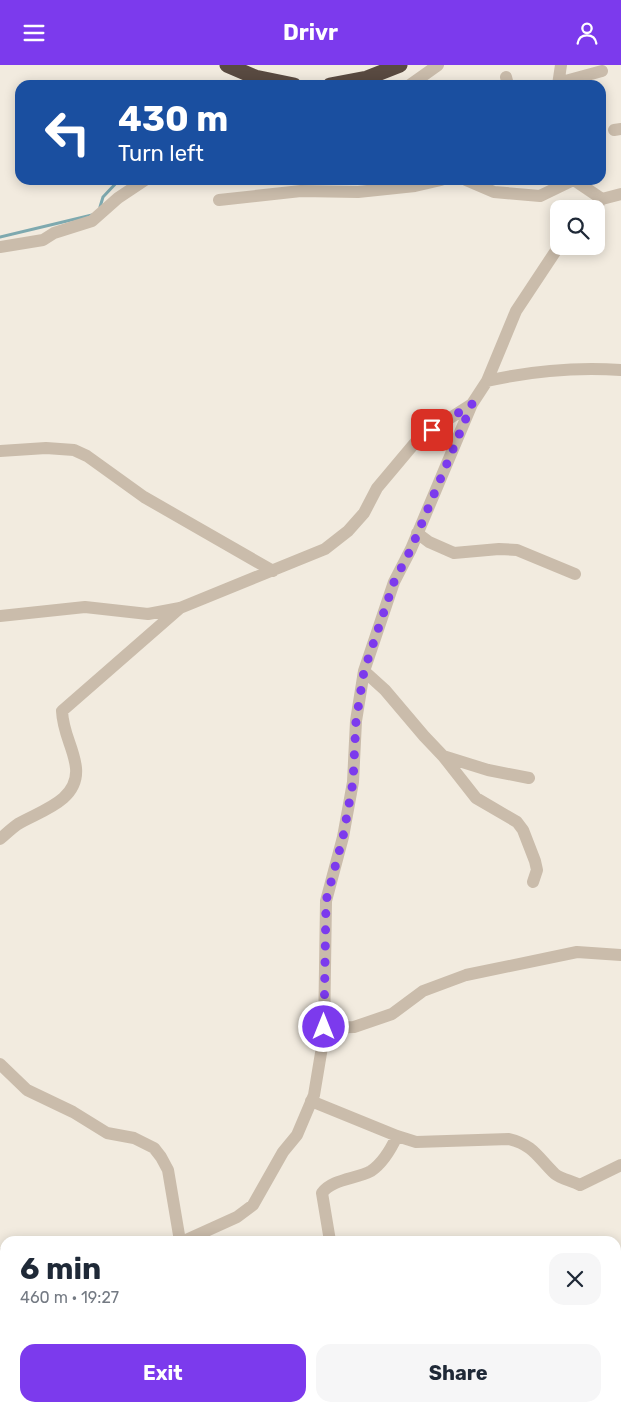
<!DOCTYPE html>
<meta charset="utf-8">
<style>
body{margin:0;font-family:Rubik,sans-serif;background:#f6f6f7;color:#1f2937;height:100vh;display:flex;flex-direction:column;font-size:19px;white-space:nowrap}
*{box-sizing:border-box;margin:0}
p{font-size:16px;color:#747a83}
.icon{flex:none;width:28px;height:28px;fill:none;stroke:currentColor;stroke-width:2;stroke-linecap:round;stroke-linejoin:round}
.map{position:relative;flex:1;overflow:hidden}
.side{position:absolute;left:0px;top:1171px;width:621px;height:176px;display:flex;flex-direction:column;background:#fff;border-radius:15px 15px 0 0;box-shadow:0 2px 12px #0003}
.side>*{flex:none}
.top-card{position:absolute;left:15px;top:15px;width:591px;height:105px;border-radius:15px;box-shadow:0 2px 12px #0003;background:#1a4fa0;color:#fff;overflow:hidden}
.fabs{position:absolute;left:550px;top:135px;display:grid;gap:10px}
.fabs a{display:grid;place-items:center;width:55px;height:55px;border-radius:10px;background:#fff;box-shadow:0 2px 12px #0003;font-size:25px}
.pin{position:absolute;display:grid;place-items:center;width:42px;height:42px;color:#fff;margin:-21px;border-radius:10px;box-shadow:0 2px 8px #0006}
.me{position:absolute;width:55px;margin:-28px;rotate:0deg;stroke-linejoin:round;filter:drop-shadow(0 0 4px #0008)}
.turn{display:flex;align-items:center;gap:18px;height:105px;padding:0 20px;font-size:22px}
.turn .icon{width:65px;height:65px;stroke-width:2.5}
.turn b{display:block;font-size:35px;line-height:42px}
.round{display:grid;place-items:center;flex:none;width:52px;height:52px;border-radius:15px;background:#f6f6f7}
.summary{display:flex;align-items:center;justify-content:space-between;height:85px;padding:0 20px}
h1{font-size:30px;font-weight:700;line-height:38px}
.primary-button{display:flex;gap:10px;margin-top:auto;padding:10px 20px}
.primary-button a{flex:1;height:58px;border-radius:15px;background:#7c3aed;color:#fff;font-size:20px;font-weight:700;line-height:58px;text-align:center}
.primary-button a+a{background:#f6f6f7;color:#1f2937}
header{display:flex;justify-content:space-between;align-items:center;height:65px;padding:0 20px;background:#7c3aed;color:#fff;font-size:22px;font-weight:700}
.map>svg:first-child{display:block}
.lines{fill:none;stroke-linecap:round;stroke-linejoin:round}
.stream{stroke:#7ea9af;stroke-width:3}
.minor{stroke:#cabcab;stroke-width:12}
.highway{stroke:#594a41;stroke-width:15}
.route{stroke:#7c3aed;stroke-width:9;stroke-dasharray:0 16.2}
</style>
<header><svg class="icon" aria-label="menu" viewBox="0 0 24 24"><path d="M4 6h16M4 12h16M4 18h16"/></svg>Drivr<svg class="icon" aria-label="person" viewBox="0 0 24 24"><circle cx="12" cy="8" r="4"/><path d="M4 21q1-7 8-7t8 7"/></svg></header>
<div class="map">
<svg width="621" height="1347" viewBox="0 0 621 1347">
<rect width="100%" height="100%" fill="#f2ebdf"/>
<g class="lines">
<path class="stream" d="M100 142 103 132 119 115
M0 172 92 150"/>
<path class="minor" d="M506 12 508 20
M558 18 602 6
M410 20 438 0
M558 20 561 0
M614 65 621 64
M466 115 494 127 540 131 573 115
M574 115 602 134
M219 135 301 126 358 127 415 121 441 115
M593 144 602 134 621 129
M0 182 43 175 54 168 92 156 118 133 145 115
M487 316C531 306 576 302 621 305
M0 386 46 383 74 385 87 391 144 432 273 506
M417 468 429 477 454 488 499 484 517 485 575 509
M0 551 85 542 148 549 180 543 325 484 348 466 364 448 377 423 419 373 472 339 487 316 516 246 559 181
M364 606 385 625 424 671 443 691 488 705 529 713
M443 691 476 733 517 757 523 765 535 796 537 805 533 817
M0 774C6 769 12 763 18 759 40 746 79 736 76 703 74 683 63 669 62 646L180 543
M324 963 354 962 392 949 423 926 466 910 577 887 621 890
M0 999 27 1025 73 1047 107 1068 134 1073 154 1083 161 1092 168 1105 180 1176
M311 1036 397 1071 416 1077 509 1074C534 1080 538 1093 555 1109 561 1114 573 1116 580 1120L621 1100
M184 1176 237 1152 253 1140 283 1087 297 1070 314 1030 324 970 326 836 343 772 353 717 356 656 364 606 394 517 411 484 472 339
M330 1176 322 1128C332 1114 356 1114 371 1106 383 1098 391 1084 397 1071
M0 1189H5
M127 1347V1342"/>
<path class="highway" d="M227 0 255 12 294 20
M330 20 367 13 400 0"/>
</g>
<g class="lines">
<path class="route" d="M324 962 326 836 343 772 353 717 356 656 364 606 394 517 411 484 472 339 432 365"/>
</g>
</svg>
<div class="fabs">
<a><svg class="icon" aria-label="search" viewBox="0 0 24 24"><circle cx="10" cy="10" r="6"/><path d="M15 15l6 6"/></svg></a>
</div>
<div class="pin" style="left:432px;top:365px;background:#d93025"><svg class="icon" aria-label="arrive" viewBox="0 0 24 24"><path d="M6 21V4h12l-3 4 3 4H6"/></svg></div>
<svg class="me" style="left:324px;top:962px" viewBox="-20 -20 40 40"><circle r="17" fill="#7c3aed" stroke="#fff" stroke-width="3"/><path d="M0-11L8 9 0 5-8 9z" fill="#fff"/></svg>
<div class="top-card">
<div class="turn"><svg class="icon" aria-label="left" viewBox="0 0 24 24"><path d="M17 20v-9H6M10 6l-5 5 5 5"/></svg><div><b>430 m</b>Turn left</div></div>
</div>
<section class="side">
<div class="summary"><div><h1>6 min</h1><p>460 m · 19:27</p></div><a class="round"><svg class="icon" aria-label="close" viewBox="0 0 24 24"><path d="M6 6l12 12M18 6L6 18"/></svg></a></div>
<div class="primary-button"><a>Exit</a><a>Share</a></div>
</section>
</div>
